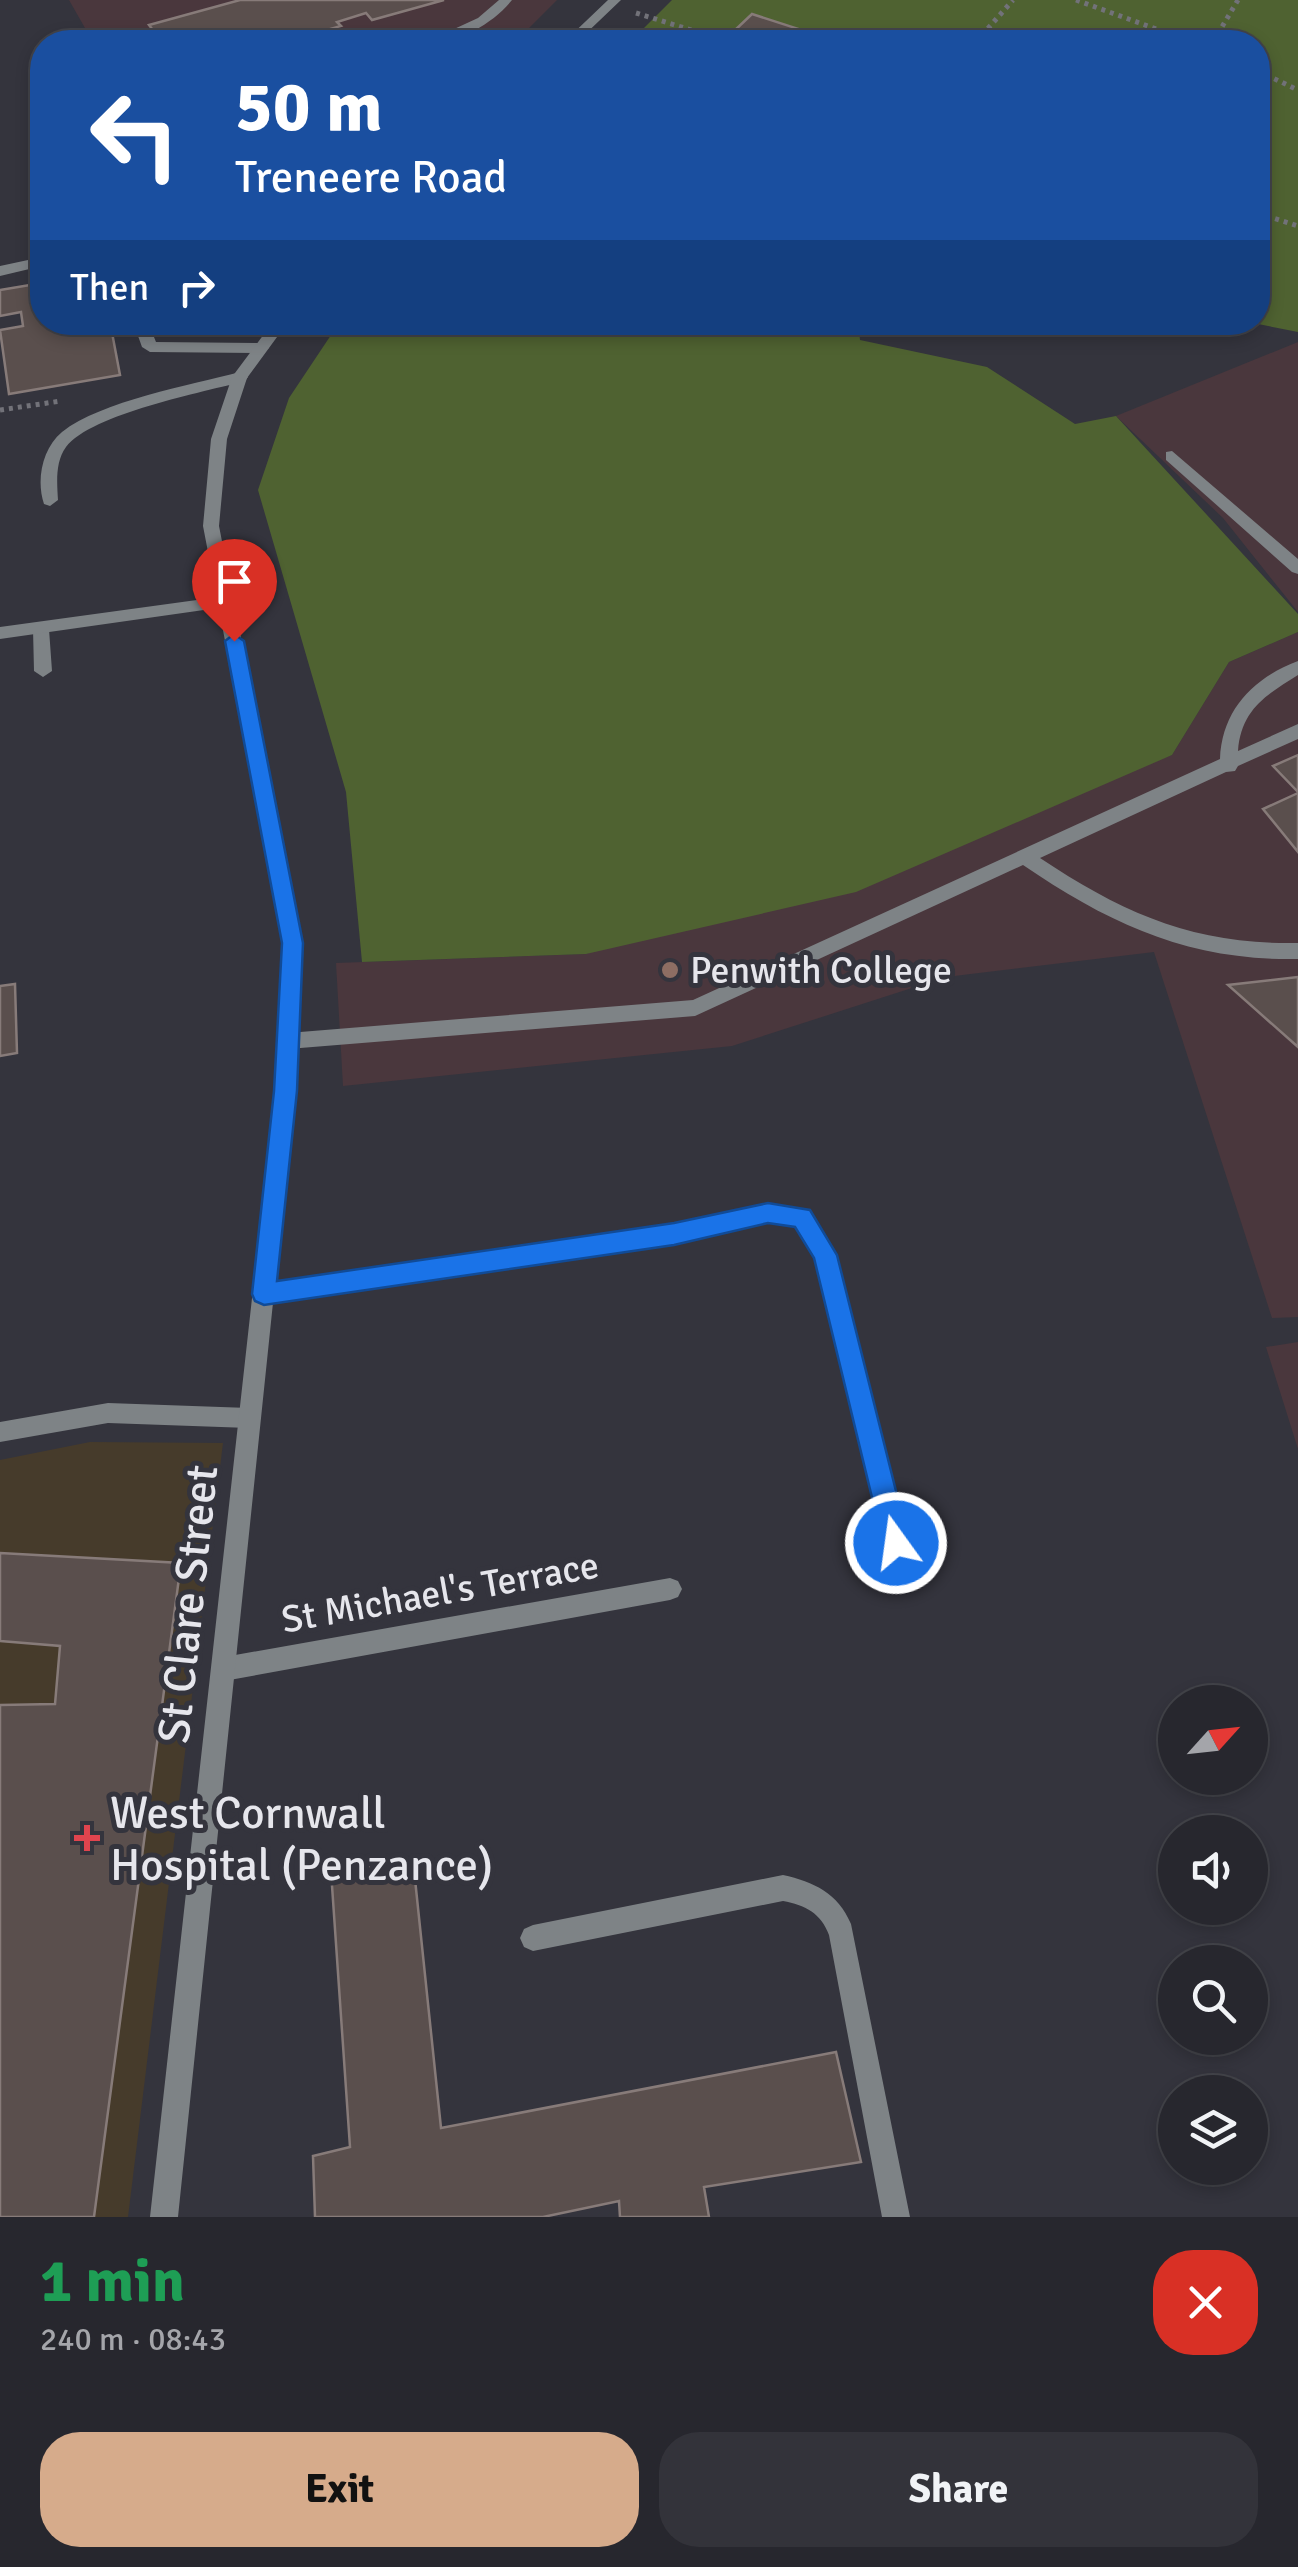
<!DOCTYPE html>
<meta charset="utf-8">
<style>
body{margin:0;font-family:Signika,sans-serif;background:#33333a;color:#f1f3f6;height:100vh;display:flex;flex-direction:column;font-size:38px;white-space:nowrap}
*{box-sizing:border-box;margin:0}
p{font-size:32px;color:#a4a5aa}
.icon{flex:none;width:55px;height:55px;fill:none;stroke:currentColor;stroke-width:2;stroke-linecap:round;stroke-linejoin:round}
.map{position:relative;height:2217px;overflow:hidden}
.panel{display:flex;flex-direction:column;background:#27272e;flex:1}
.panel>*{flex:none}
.top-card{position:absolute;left:30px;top:30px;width:1240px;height:305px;border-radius:40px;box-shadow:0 5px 15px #0003,0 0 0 2px #43444a;background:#1a4fa0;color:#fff;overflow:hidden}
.needle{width:65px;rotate:63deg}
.buttons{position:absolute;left:1158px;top:1685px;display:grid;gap:20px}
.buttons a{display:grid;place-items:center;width:110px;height:110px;border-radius:50%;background:#27272e;box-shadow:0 5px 15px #0003,0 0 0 2px #43444a;font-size:50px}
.pin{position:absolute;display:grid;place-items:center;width:85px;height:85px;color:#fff;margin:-102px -42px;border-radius:50% 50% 50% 0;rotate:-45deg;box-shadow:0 0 10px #0007}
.pin .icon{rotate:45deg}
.me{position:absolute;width:110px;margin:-55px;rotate:346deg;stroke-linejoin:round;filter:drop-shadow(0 0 8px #0008)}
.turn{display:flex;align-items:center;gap:35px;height:210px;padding:0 40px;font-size:45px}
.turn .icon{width:130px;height:130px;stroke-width:2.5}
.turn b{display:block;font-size:70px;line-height:85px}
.then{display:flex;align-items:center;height:95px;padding:0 40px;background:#0003;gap:20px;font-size:38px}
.round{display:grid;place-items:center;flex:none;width:105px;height:105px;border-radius:40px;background:#33333a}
.overview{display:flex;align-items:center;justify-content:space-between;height:170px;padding:0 40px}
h1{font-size:60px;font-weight:700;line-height:75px;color:#1e9e55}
.button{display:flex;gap:20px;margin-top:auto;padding:20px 40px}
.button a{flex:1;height:115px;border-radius:40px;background:#d6ab8b;color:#111;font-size:40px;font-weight:700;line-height:115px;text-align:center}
.button a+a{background:#33333a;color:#f1f3f6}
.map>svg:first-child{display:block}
.education{fill:#4a373d}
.medical{fill:#463b2b}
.green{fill:#4f6231}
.building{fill:#5a4f4d;stroke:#877b79;stroke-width:2.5}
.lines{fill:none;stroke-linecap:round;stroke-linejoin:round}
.path{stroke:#727279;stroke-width:5;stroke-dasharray:4 5;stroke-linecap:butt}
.service{fill:#7e8386;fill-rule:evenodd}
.minor{fill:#7e8386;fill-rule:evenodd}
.tertiary{fill:#7e8386;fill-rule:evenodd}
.route{fill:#1a73e8;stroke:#114b97;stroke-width:2.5}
.education-dot{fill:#8d6e63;stroke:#34343d;stroke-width:4}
.health-dot{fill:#e0444e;stroke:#34343d;stroke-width:4}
.labels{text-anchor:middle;stroke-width:10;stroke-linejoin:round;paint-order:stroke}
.poi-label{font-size:38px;fill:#e6e6ec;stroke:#34343d;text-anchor:start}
.street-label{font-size:38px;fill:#e6e6ec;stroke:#34343d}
.near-street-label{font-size:45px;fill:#e6e6ec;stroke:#34343d}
.near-poi-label{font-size:45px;fill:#e6e6ec;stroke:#34343d;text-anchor:start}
</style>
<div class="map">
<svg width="1298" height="2217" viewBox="0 0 1298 2217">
<rect width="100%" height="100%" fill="#34343d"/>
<path class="education" d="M69 0H557L515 42H93Z
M1298 342V612L1223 518 1116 416Z
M1298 632V1317L1272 1318 1154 952 946 977 732 1046 343 1086 336 963 586 954 1172 755 1229 662Z
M1298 1342V1449L1266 1347Z"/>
<path class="medical" d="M90 1442 223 1443 128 2217H0V1460Z"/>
<path class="green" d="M672 0H1298V332L1253 323 1258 322V42H630Z
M339 323H858L860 340 987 367 1075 424 1116 416 1298 614V632L1229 662 1172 755 856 892 586 954 362 962 346 792 258 490 289 398Z"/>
<path class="building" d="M240 0H444L372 20 366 13 337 22 341 26 285 42H162L149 25Z
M752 14 811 33 803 42H764L733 32Z
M42 283V322H110L120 375 9 394 0 330 23 326 21 312 0 316V290Z
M1298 755V792L1273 766Z
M1298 793V852L1263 809Z
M1298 977V1047L1228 985Z
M15 984 17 1053 0 1056V986Z
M0 1553 181 1563 94 2217H0V1705L55 1704 60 1646 0 1641Z
M413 1860 441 2128 836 2052 861 2162 704 2187 709 2217H620L619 2201 543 2217H315L313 2156 350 2147 331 1871Z"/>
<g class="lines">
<path class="path" d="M1076 0 1192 42
M636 13 730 42
M976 42 1013 0
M1213 42 1238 0
M1258 71 1298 90
M1258 213 1298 226
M0 410 61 401"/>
<path class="service" d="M499 0H512C493 24 457 44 426 42L478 18Z
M42 257V266L0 276V266Z
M133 322H148L156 342 261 343 269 348 261 353 150 352 142 347Z
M240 372 248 377 245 381C204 392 91 414 66 447 55 462 57 483 58 500L50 506 44 504C36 480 42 449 62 432 101 401 191 385 240 372Z
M1172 451 1298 559V574L1292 572 1166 460V452Z
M41 623 49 629 52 671 43 677 34 671 33 629Z
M1298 661V675C1266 695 1241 710 1238 751L1298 724V739L1238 766 1235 771 1226 772 1040 858C1124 914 1195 945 1298 943V959C1190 961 1111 925 1023 865L695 1016 288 1049 281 1047 278 1041 281 1035 288 1033 693 1000 1220 759C1222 710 1253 678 1298 661Z
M783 1875C814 1882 838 1893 851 1924L910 2217H882L829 1935C821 1913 805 1905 783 1901L533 1951 524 1947 520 1938 524 1929 533 1925Z"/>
<path class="minor" d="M226 596 234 602 232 606 0 639V627Z
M768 1204 809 1212 835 1255 907 1543 904 1551 896 1554 888 1551 885 1543 815 1258 796 1226 768 1222 675 1243 264 1304 257 1301 253 1294 257 1287 264 1284 675 1225Z
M108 1403 249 1408 257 1411 260 1418 257 1425 249 1428 108 1423 0 1442V1422Z
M670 1578 678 1581 682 1589 678 1597 670 1600 224 1681 216 1677 212 1669 216 1661 224 1657Z"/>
<path class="tertiary" d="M608 0H621L577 42H564Z
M273 322H288L247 378 227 439 219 526 301 943 295 1091 178 2217H150L275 1091 283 943 203 526 211 439 232 377Z"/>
</g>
<path class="route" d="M234 634 244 641 303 943 297 1091 277 1281 674 1223 768 1203 810 1210 837 1255 909 1543 905 1552 896 1556 887 1552 883 1543 814 1258 795 1227 768 1223 674 1245 264 1305 255 1301 252 1294 274 1091 282 943 225 641Z"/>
<circle class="education-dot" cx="670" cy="970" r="10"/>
<path class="health-dot" d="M82 1823h10v10h10v10h-10v10h-10v-10h-10v-10h10z"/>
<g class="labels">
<g class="poi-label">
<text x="690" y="983">Penwith College</text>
</g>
<g class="street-label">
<text transform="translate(440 1592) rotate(-10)" y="13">St Michael's Terrace</text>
</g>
<g class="near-street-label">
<text transform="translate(187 1604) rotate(-84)" y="16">St Clare Street</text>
</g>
<g class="near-poi-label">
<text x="110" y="1828">West Cornwall<tspan x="110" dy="52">Hospital (Penzance)</tspan></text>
</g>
</g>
</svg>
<div class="buttons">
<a><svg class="needle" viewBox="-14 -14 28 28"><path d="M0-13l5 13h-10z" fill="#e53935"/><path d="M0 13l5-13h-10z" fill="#a4a5aa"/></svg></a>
<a><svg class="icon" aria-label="sound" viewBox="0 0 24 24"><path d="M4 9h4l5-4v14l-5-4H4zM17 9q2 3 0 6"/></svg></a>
<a><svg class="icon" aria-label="search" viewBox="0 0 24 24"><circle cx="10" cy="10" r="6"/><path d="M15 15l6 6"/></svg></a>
<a><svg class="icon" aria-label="layers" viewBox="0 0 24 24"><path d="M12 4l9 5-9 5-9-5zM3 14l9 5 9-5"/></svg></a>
</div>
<div class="pin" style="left:234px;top:641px;background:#d93025"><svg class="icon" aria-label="arrive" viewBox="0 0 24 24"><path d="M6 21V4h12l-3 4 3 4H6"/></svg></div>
<svg class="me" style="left:896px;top:1543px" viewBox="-20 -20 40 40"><circle r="17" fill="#1a73e8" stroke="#fff" stroke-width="3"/><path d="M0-11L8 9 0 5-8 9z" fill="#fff"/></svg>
<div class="top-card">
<div class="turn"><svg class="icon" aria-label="left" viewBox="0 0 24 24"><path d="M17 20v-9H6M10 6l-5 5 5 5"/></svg><div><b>50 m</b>Treneere Road</div></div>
<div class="then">Then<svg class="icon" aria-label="right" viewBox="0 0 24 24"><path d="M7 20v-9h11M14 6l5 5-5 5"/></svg></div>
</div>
</div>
<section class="panel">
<div class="overview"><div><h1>1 min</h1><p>240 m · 08:43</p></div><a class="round" style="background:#d93025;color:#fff"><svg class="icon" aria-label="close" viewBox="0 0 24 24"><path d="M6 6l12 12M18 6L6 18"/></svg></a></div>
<div class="button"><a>Exit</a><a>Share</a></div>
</section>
